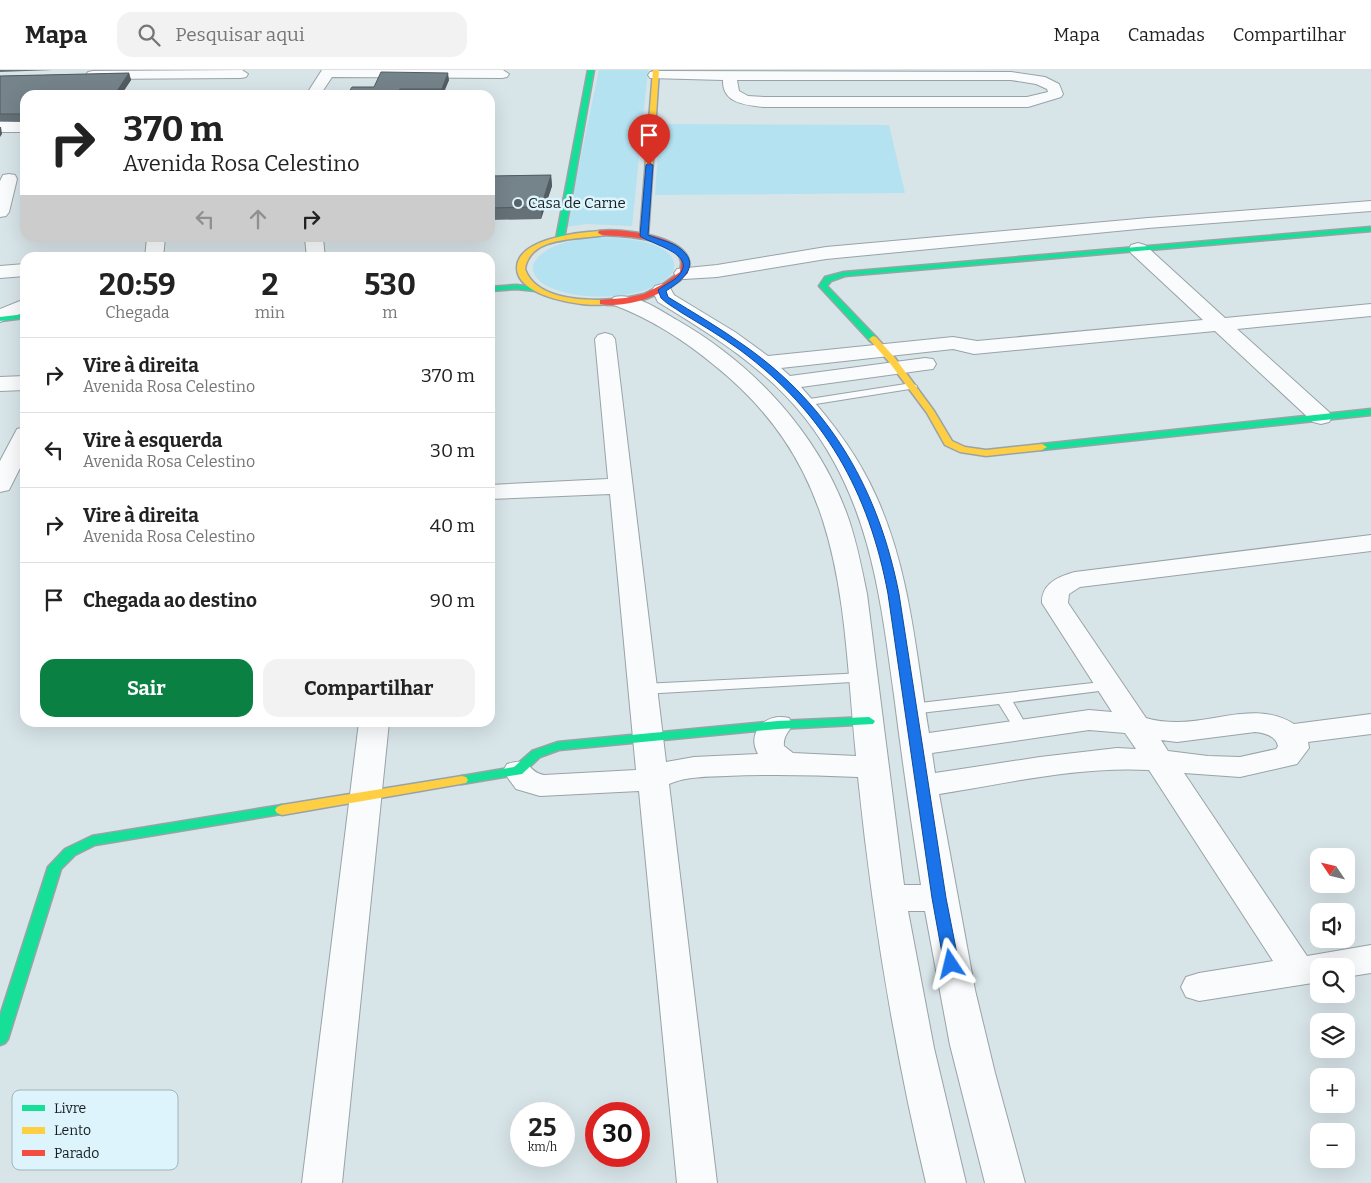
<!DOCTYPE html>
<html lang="pt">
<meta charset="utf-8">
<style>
body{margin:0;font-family:Bitter,serif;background:#f2f2f2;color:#222;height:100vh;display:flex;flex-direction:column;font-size:19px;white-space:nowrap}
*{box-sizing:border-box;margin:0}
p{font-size:16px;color:#767676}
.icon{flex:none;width:28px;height:28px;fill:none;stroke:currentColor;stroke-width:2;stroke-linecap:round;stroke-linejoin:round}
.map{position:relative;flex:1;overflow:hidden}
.panel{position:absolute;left:20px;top:182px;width:475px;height:475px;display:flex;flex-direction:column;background:#fff;border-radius:15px;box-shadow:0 5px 20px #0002}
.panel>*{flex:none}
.hud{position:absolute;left:20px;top:20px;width:475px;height:152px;border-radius:15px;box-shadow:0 5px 20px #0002;background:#fff;color:#222;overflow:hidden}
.needle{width:32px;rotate:305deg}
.buttons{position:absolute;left:1310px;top:778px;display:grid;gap:10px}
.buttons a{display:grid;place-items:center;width:45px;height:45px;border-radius:10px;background:#fff;box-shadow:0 5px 20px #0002;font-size:25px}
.speed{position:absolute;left:510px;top:1032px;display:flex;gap:10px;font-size:25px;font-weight:700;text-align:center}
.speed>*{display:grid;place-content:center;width:65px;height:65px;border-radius:50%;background:#fff;box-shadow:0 5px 20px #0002;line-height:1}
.speed small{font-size:12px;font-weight:400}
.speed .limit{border:8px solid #d22;background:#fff;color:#111}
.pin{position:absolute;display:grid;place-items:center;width:42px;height:42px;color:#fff;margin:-51px -21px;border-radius:50% 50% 50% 0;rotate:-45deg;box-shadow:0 0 5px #0007}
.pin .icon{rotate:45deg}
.me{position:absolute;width:55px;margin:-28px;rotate:350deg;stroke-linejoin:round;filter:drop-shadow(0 0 4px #0008)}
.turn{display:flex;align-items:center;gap:18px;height:105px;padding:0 20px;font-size:22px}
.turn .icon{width:65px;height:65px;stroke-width:2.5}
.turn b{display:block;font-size:35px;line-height:42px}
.lanes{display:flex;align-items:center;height:48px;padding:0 20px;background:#0003;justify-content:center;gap:25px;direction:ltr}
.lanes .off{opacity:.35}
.eta{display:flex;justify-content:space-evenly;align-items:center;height:85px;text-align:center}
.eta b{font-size:30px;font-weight:700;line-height:35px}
.primary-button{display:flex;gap:10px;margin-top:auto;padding:10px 20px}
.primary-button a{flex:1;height:58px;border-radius:15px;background:#0b8043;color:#fff;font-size:20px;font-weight:700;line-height:58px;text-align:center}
.primary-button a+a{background:#f2f2f2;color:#222}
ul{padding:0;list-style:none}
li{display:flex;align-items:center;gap:15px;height:75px;padding:0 20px;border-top:1px solid #e0e0e0}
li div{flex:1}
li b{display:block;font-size:19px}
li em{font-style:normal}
header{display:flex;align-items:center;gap:30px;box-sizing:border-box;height:70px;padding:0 25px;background:#fff;border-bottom:1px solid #e0e0e0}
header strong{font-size:24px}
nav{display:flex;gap:28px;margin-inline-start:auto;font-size:18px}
.search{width:350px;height:45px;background:#f2f2f2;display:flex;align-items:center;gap:12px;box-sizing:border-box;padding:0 18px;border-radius:15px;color:#767676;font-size:19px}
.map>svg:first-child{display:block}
.green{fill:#b4e2f1}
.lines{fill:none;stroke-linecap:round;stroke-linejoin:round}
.lane-casing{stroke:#99a3a7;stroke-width:2}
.street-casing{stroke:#99a3a7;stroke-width:2}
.fast-casing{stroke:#99a3a7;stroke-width:3}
.slow-casing{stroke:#99a3a7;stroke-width:3}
.jam-casing{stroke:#99a3a7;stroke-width:3}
.lane{fill:#f9fbfc;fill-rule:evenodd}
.street{fill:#f9fbfc;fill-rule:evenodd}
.fast{fill:#16e098;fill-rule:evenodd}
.slow{fill:#ffcf43;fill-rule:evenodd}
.jam{fill:#f24e42;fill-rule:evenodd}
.wall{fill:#657177}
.shaded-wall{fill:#525c61}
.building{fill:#75838a;stroke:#525c61}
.route{fill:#1a73e8;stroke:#114b97}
.poi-dot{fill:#5a6367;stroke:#ddf4fc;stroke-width:2}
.labels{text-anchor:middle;stroke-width:5;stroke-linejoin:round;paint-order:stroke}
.far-poi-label{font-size:15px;fill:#161e21;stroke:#ddf4fc;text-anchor:start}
.key{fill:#ddf4fc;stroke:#a1b4ba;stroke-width:1}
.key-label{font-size:14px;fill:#161e21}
</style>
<header>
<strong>Mapa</strong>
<div class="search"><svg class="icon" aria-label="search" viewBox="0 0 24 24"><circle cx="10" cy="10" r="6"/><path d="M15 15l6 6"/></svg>Pesquisar aqui</div>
<nav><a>Mapa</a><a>Camadas</a><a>Compartilhar</a></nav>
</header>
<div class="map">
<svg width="1371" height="1113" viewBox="0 0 1371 1113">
<rect width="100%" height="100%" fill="#d7e4e8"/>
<path class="green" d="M599 0H648L632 156 587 154 566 157Z
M660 54 889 55 905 123 655 125Z
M602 167C620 168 671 170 674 194 675 199 672 204 668 207 643 230 584 231 554 219 542 214 532 208 533 195 545 171 579 170 602 167Z"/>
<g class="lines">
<g class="lane-casing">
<path id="lane" d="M912 313 917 316 916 318 803 336 797 333 803 330Z
M864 603 869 605 871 608 869 611 643 624 638 622 636 619 638 616 643 614Z
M1110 611 1115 613 1117 616 1115 619 1013 632 1029 660 1027 663H1017L999 634 911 644 906 642 904 639 906 636 911 634Z"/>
</g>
<g class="street-casing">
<path id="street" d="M242 0 248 4 246 7 241 8 93 9 88 8 86 5 88 2 93 1Z
M322 0H503L509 4 507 7 502 8 332 7 320 25H306Z
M655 1 1011 2 1045 7 1059 14 1063 24 1061 27 1028 37H764C745 35 722 33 723 10L650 8 648 5 650 2ZM737 10H1011L1036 14 1047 19 1048 22 1027 27H764L748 26 739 21Z
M0 52H25V62H0Z
M9 104 15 105 17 109 9 142 6 146 0 147V111L3 105Z
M1371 131V141L1148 158 826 189 717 207 684 209 677 207 674 203 677 199 717 195 826 177 1148 148Z
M147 168H165L163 188H145Z
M305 168H323L325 188H307Z
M1138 173 1145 175 1225 248 1371 234V246L1237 259 1329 342 1332 347 1329 352 1321 354 1313 352 1215 261 974 284 953 279 781 298 790 306 925 288 933 289 936 294 933 299 925 300 801 317C831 350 858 385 876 426 910 500 916 584 929 663L1089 640 1112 642 1042 533C1041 514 1059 506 1075 502L1371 465V481L1080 517 1069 524 1068 533 1146 648C1156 651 1167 652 1177 652 1216 652 1258 631 1294 654L1371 644V664L1308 672 1309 678 1297 694 1240 707 1184 703 1307 886 1371 875V903L1346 907V896H1319V912L1199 931 1186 927 1181 917 1186 907 1199 903 1273 891 1149 700C1079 696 1008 713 939 724L975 920 995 1003 1025 1113H985L950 975 925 841H908L934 978 966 1113H926C894 979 872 844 858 707 814 705 771 704 726 706 707 707 687 706 669 714L717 1113H677L639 721 540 726 516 719 503 701 507 694C533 686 526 702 544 705L636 700 610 424 490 429V415L608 409 595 269 598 265 605 263 612 265 615 269 666 692 694 687 758 684C746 663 765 642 789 648L793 655C788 662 783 667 784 676L793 683 856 686C841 532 847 401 714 295 684 270 651 249 614 235L611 231 614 227C634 222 660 240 677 250 754 294 820 365 849 450 857 474 862 499 867 524L904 815H921C911 752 902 688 894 625 880 525 870 431 805 348 766 298 712 265 658 232L652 220 655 216 662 214 669 216 674 225 735 262 768 286 953 267 977 271 1203 250 1131 183 1129 179 1131 175ZM1089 660 1125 663 1136 679 1117 678 1040 687 935 703 932 683ZM1255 662C1265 663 1276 666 1278 676L1276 679 1240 687 1208 686 1168 681 1161 670 1177 672Z
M25 194V206L0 208V196Z
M25 229V242L0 252V239Z
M25 306V320L0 321V307Z
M25 357V388L9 420 0 422V391L17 359Z
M359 652H389L342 1113H302Z"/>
</g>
<g class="fast-casing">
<path id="fast" d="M588 0H594L564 169 560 171 556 169Z
M1371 157V161L845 206 831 211 827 216 876 267 877 269 873 272 870 271 819 216 825 207 844 202Z
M516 215 536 217 540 219 536 221 516 219 490 221V217Z
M25 244V248L0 251V247Z
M1371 339V345L1042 380 1037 377 1042 374Z
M869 647 875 651 873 654 778 659 559 680 540 687 522 704 462 714 458 713 456 710 458 707 462 706 514 697 532 681 558 672 778 651Z
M282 735 287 737 289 740 287 743 95 775 75 785 61 799 8 969 5 973 0 975V946L48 797 65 779 92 766Z"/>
</g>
<g class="slow-casing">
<path id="slow" d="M653 0H659L648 166 644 168 640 166Z
M602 161 606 163 605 165C580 170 530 165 525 199 535 228 578 230 603 230H606V234C585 238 517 227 517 198 517 168 581 162 602 161Z
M873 266 876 267 895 288 934 341 952 371 965 377 986 380 1042 374 1047 377 1042 380 986 386 960 382 945 375 927 343 889 292 869 269Z
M462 706 466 707 468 710 466 713 282 745 277 743 275 740 277 737 282 735Z"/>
</g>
<g class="jam-casing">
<path id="jam" d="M599 161C620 158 683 165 689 191 690 194 688 200 688 203 668 224 629 239 600 234V230L625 228 644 224 663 214 680 202C680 199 682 194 681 191 675 167 621 166 602 165L598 163Z"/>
</g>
<use href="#lane" class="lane"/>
<use href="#street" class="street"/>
<use href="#fast" class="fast"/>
<use href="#slow" class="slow"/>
<use href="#jam" class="jam"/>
</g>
<path class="wall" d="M0 0H53L0 2Z
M129 3 131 10 121 25H25V52L0 51V6Z
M449 10 443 25H347L374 17Z
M551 105 552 116 541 149 490 150V106Z"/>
<path class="shaded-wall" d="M129 3 131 10 121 25H118L117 21Z
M448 3 449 10 442 25V19Z
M400 19 401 25H396Z
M0 57H1L2 64 0 67Z
M551 105 552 116 541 149V137Z"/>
<path class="building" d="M381 2 448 3 442 19H400L396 25H347L352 17H374Z
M129 3 117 21 68 23 66 25H25V44H0V6Z
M551 105 541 137 490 138V106Z"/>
<path class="route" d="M649 93 653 95 648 165C657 169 669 171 678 177 703 194 683 210 666 221L668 227C694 243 720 258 745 276 832 337 879 422 899 524L946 828 959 894 957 898 951 899 946 898 944 894 932 828 888 524C869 422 825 343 740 280 722 267 702 255 682 243 675 238 667 234 661 228L658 220C663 216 669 213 675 209 703 185 652 175 640 166L646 95Z"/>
<circle class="poi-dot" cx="518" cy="133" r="5"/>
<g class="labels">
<g class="far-poi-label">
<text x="528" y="138">Casa de Carne</text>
</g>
</g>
<rect x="12" y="1020" width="166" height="80" rx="8" class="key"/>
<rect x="22" y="1035" width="23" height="6" fill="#16e098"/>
<rect x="22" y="1057" width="23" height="7" fill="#ffcf43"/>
<rect x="22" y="1080" width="23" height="6" fill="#f24e42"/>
<g class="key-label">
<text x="54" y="1043">Livre</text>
<text x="54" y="1065">Lento</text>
<text x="54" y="1088">Parado</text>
</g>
</svg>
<div class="buttons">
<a><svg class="needle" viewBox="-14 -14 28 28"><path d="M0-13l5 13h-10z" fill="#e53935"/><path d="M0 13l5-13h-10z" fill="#767676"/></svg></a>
<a><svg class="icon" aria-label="sound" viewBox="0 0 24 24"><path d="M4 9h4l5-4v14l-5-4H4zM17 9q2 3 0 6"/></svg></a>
<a><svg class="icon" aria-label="search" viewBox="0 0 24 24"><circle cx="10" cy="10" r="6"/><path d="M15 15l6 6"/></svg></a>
<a><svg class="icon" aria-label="layers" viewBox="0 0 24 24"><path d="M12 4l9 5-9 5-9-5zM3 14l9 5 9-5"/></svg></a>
<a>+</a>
<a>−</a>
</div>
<div class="speed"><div>25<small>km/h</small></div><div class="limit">30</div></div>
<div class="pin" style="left:649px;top:95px;background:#d93025"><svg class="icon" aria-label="arrive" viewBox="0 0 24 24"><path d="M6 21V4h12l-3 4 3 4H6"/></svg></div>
<svg class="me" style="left:951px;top:894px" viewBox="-20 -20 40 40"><path d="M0-17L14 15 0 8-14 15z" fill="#1a73e8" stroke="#fff" stroke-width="4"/></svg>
<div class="hud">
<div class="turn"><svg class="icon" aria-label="right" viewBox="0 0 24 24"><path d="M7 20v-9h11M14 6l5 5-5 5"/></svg><div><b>370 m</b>Avenida Rosa Celestino</div></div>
<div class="lanes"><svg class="icon off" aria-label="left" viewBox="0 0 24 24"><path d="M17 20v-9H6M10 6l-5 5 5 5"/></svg><svg class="icon off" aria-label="ahead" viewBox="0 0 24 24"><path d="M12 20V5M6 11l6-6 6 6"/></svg><svg class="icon" aria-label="right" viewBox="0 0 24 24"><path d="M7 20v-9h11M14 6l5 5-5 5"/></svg></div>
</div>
<section class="panel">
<div class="eta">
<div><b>20:59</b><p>Chegada</p></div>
<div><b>2</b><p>min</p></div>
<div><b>530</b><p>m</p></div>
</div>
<ul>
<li><svg class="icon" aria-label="right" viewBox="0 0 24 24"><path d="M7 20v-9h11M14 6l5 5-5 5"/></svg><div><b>Vire à direita</b><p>Avenida Rosa Celestino</p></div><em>370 m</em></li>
<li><svg class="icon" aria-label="left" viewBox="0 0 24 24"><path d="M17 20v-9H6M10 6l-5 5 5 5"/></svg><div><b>Vire à esquerda</b><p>Avenida Rosa Celestino</p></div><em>30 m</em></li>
<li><svg class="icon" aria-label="right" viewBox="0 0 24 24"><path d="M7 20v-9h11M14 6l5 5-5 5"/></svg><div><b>Vire à direita</b><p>Avenida Rosa Celestino</p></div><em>40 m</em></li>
<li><svg class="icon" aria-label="arrive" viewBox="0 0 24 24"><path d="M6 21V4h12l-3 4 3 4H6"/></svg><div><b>Chegada ao destino</b></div><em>90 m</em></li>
</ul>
<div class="primary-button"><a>Sair</a><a>Compartilhar</a></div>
</section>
</div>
